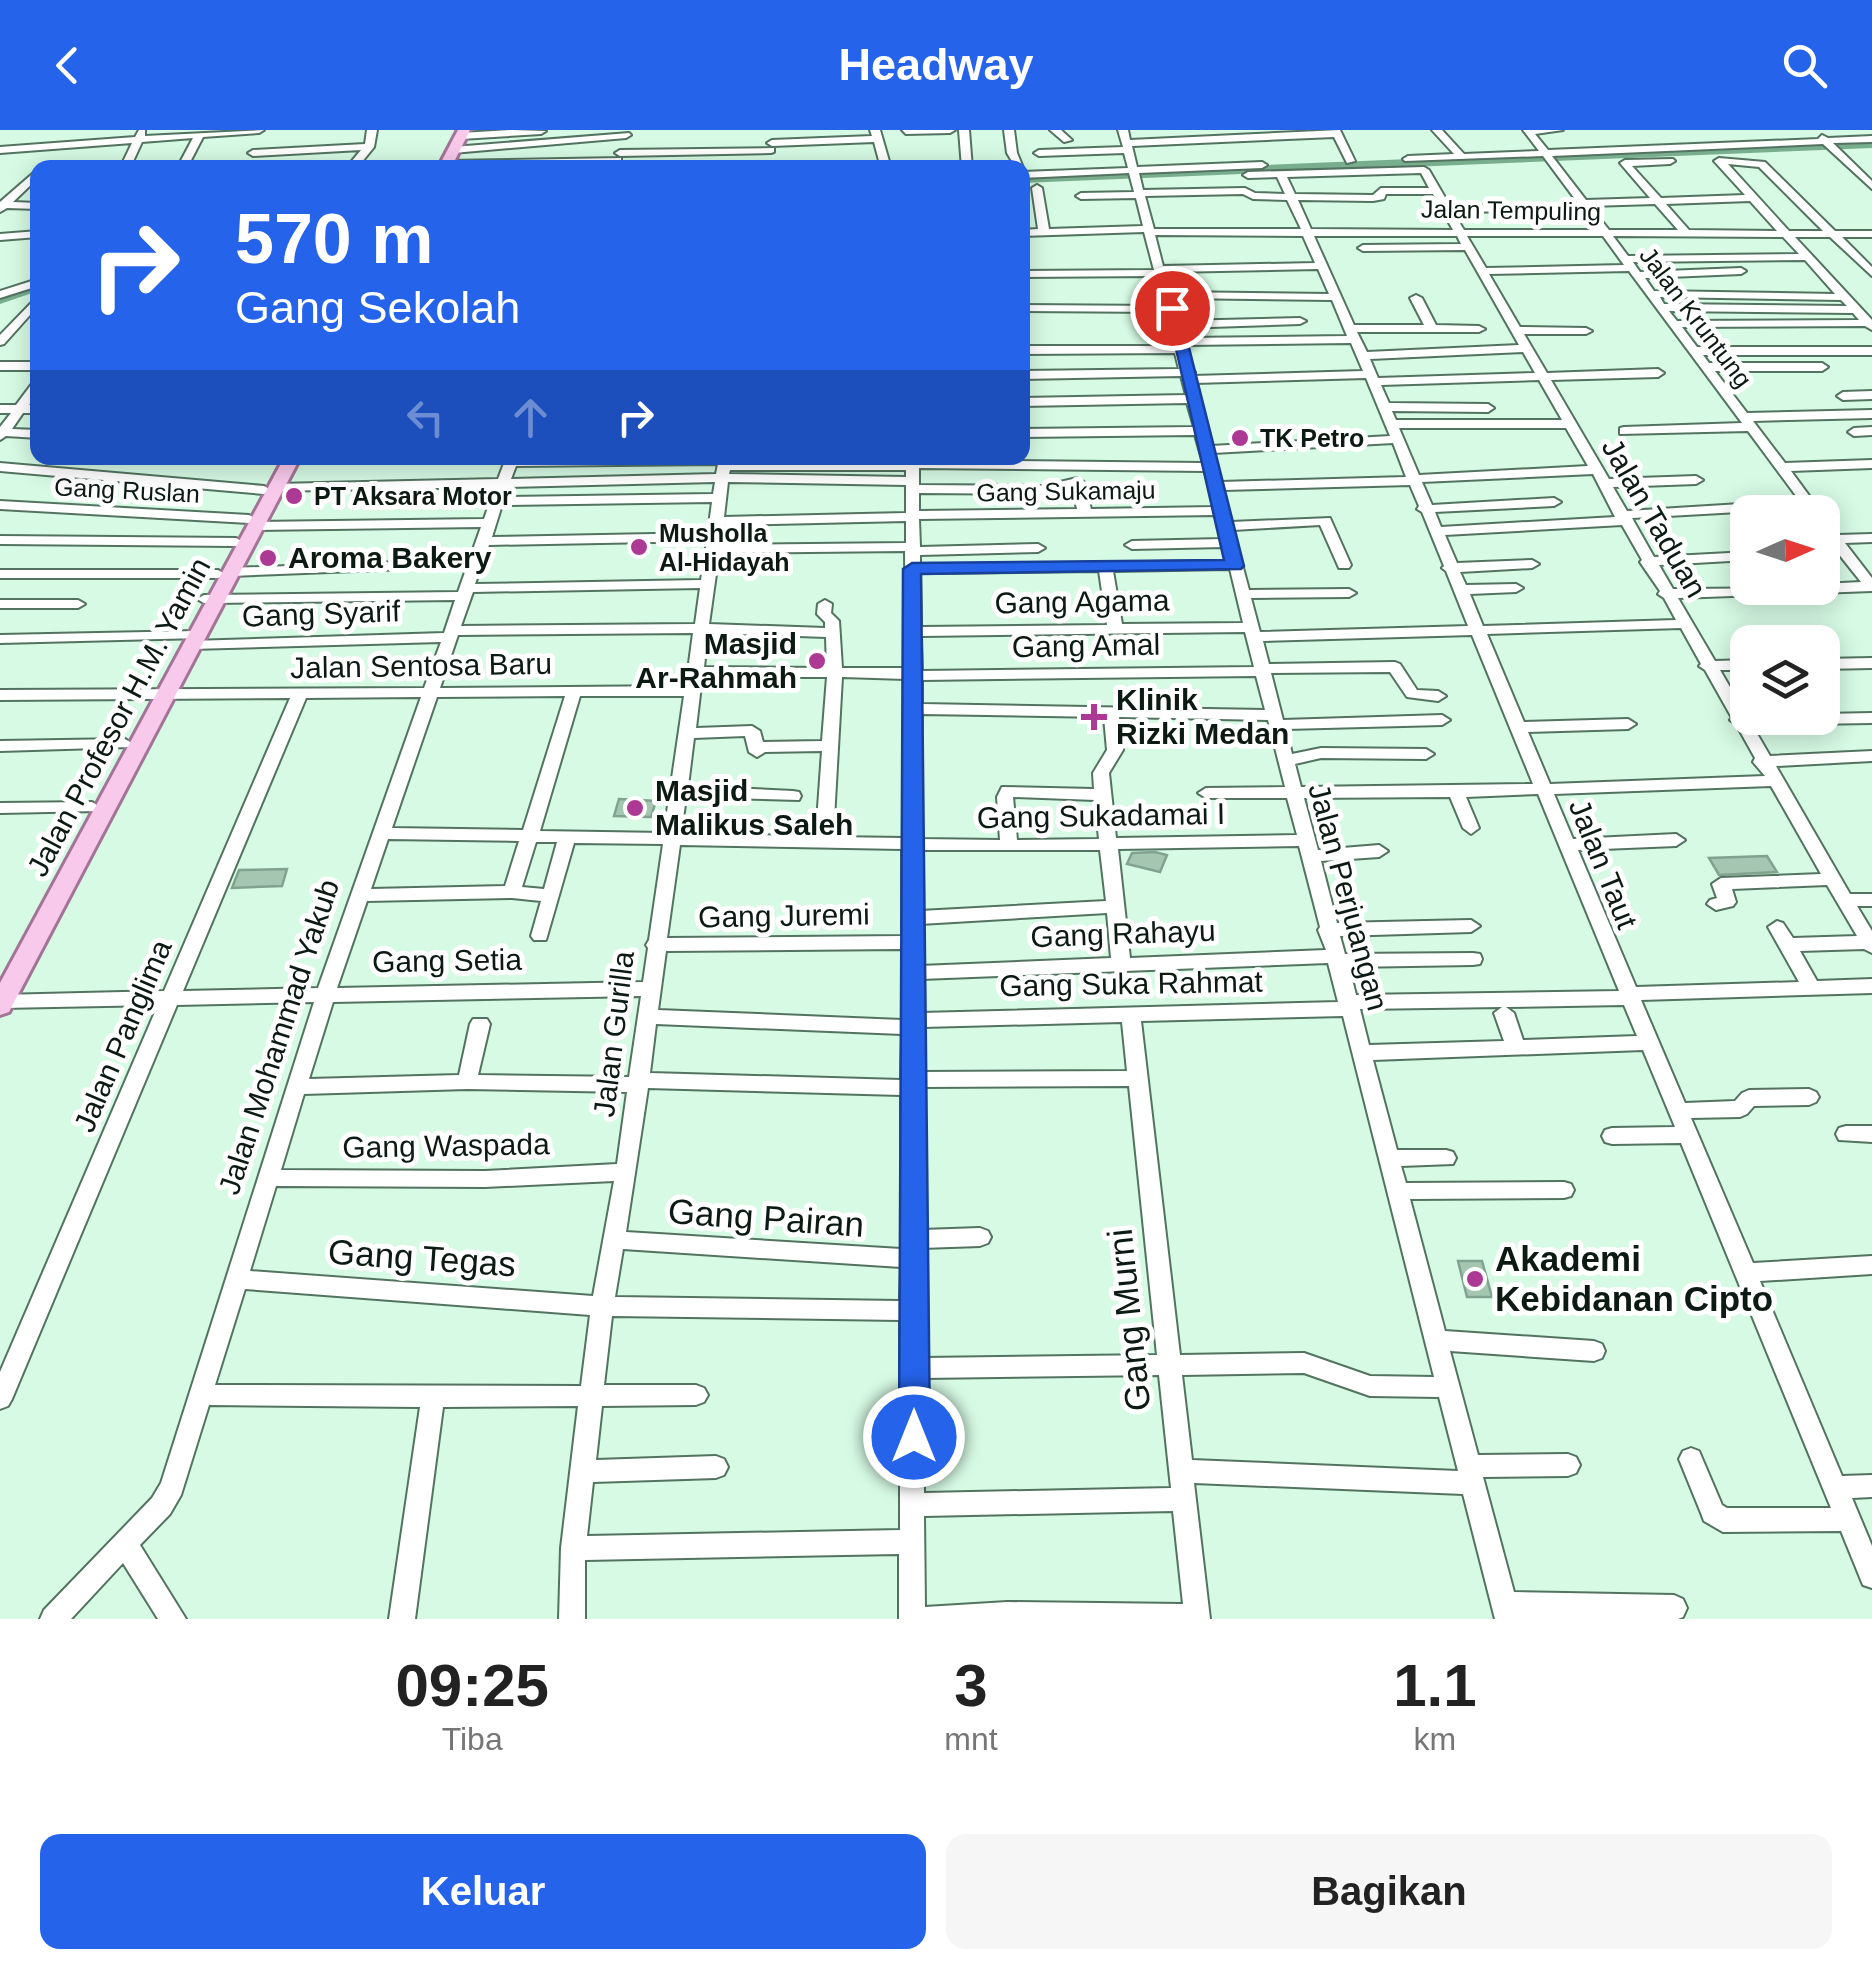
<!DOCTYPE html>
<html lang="id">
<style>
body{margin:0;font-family:Helvetica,sans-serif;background:#f6f6f6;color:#222;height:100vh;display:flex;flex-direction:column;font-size:38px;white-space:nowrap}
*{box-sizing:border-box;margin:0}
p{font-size:32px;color:#767676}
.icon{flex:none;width:55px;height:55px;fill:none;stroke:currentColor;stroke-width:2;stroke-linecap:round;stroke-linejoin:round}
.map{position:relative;height:1489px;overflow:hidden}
.details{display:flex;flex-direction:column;background:#fff;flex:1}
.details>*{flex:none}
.guide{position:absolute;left:30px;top:30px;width:1000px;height:305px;border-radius:20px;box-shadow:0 5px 25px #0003;background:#2563eb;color:#fff;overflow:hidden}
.needle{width:65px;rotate:87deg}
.fabs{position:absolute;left:1730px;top:365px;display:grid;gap:20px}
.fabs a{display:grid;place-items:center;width:110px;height:110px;border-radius:20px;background:#fff;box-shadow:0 5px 25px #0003;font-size:50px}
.pin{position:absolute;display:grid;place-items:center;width:85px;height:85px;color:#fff;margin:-42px;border:5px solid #fff;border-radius:50%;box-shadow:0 2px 10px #0007}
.me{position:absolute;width:110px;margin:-55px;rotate:0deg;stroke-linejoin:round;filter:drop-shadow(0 0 8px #0008)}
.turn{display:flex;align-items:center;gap:35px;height:210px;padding:0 40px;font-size:45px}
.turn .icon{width:130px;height:130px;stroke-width:2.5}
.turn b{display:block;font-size:70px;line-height:85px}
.lanes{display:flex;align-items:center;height:95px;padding:0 40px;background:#0003;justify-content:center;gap:50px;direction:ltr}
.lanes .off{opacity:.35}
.eta{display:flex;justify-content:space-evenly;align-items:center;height:170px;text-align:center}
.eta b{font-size:60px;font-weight:700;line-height:70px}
.cta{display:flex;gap:20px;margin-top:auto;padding:20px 40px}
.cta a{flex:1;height:115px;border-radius:20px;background:#2563eb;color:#fff;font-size:40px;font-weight:700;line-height:115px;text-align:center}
.cta a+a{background:#f6f6f6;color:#222}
header{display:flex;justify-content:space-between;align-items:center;height:130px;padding:0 40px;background:#2563eb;color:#fff;font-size:45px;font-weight:700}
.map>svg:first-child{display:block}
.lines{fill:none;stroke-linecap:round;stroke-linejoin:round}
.river{fill:#78ad8d;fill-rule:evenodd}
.building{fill:#a5c7b2;stroke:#81a28e;stroke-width:2.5}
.minor-casing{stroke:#537360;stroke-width:4}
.major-casing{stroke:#a27496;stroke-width:6}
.minor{fill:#fff;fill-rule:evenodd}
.major{fill:#f8c9eb;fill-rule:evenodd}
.route{fill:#2563eb;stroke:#184099;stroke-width:2.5}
.poi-dot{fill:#ac3993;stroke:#fff;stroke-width:4}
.labels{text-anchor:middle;stroke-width:10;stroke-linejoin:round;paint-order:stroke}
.far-street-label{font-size:25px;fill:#0d1a13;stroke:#fff}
.far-poi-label{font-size:25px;font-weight:bold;fill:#0d1a13;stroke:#fff;text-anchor:start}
.street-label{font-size:30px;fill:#0d1a13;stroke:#fff}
.poi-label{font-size:30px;font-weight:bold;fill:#0d1a13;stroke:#fff;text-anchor:start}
.near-street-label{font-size:35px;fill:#0d1a13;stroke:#fff}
.near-poi-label{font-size:35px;font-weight:bold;fill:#0d1a13;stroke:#fff;text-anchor:start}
</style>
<header><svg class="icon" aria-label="back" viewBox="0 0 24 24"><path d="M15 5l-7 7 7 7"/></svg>Headway<svg class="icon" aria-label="search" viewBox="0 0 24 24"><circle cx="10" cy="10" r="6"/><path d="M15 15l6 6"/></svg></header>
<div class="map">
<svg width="1872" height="1489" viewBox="0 0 1872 1489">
<rect width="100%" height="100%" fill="#d6fae4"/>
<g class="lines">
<path class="river" d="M1872 10V18L1022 53V45Z
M38 151V161L0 174V164Z"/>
</g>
<path class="building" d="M619 669 656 671 651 687 614 686Z
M1155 722 1167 725 1160 742 1127 734 1132 723Z
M1767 726 1777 742 1719 745 1709 728Z
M287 739 282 756 232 758 239 740Z
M1458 1131H1482L1492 1167H1467Z"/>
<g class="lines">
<g class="minor-casing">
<path id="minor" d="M139 0H145V6L264 0 259 3 203 7 187 38H177L193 8 142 12 130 38H120L132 13 0 23V17L135 7Z
M367 0H377L374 17 357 38H346L361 20 253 26 248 23 253 20 365 14Z
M512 0 546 1 541 4 461 9 456 6 461 3Z
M870 0H880L891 38H881L874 12 772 16 767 13 772 10 872 6Z
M902 0H955L950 3 906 4Z
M959 0H969L972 38H962Z
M1004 0H1014L1017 23 1024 40 1016 38 1007 23Z
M1050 0H1061L1072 10 1064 12Z
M1118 0H1128L1130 10 1340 0 1355 31 1347 33 1334 7 1132 16 1137 37 1262 32 1267 35 1262 38 1139 43 1143 60 1245 58 1255 63 1285 64 1277 47 1248 48 1243 45 1248 42 1424 37 1429 40 1450 76 1533 75 1538 78 1533 81 1453 82 1464 100H1598L1543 26 1405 31 1403 29 1408 26 1454 24 1432 0H1442L1464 24 1539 21 1523 0H1563L1535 4 1548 20 1818 9 1822 5 1828 8 1872 6V12L1833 13 1872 51V59L1823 14 1552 26 1586 70 1650 68 1620 33 1625 30 1673 29 1675 31 1670 34 1632 36 1661 68 1745 65 1714 31 1719 28 1765 32 1835 101H1872V107H1842L1872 137V146L1830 107H1795L1872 190V200L1865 196 1682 197 1697 217H1872V225H1703L1709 233H1822L1828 237 1822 241H1715L1747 283 1872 280V288L1753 291 1785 333 1872 330V338L1791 341 1821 382H1808L1748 301 1620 304V298L1624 297 1742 293 1629 141 1489 144 1520 197 1586 198 1592 201 1586 204H1524L1547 243 1658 239 1664 243 1658 247 1551 250 1609 349 1696 346 1703 350 1696 354 1613 357 1627 381 1757 373 1764 377 1757 381 1632 388 1654 427 1748 422V430L1659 435 1673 459 1822 458V454L1861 452 1822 403V389L1827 390 1838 405 1872 404V412L1845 413 1872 448V461L1678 468 1715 531 1748 530V540H1720L1748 588H1822V584L1872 583V593L1752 595 1770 626 1872 621V631L1776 636 1850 764H1872V776H1857L1872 801V823L1864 819 1800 821 1817 851 1872 849V863L1641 870 1685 973 1735 971 1742 963 1749 960 1809 959 1816 962 1819 967 1816 972 1809 975 1754 976 1747 984 1740 987 1691 988 1753 1133 1872 1126V1144L1760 1151 1842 1346 1872 1345V1367L1852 1368 1872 1416V1458L1863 1455 1841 1401 1723 1402 1704 1391 1701 1383 1679 1329 1683 1321 1691 1318 1699 1321 1722 1375 1727 1378H1831L1681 1013 1612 1014 1605 1012 1602 1006 1605 1000 1612 998 1675 997 1643 920 1373 930 1397 1020H1446L1453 1022 1456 1028 1453 1034 1401 1036 1406 1053 1564 1052 1571 1054 1574 1060 1571 1066 1564 1068 1410 1069 1445 1201 1594 1211 1602 1214 1605 1221 1602 1228 1594 1231 1450 1221 1478 1325 1568 1324 1576 1327 1580 1335 1576 1343 1568 1346 1483 1347 1514 1462 1674 1465 1683 1469 1687 1478 1683 1487 1678 1489H1495L1463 1364 1194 1353 1210 1489H899V1424L585 1430V1489H559L561 1418 578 1276 443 1277 415 1489H389L420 1277 209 1275 181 1365 170 1384 140 1415 186 1489H158L123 1433 71 1489H40L44 1480 152 1368 161 1353 314 872 177 875 12 1269 8 1276 0 1279V1242L158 875 2 878 0 865 164 861 290 568 0 570V560L424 558 441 512 191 519 184 515 191 511 444 503 455 470 204 473 197 469 204 465 458 462 481 397 256 400 249 396 256 392 484 389 495 357 271 361 269 358 276 354 498 349 506 328H731V332H906V328H918V330L1203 333 1195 305 1022 307V299L1194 297 1187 273 1022 276V268L1186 265 1181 246 1022 249V241L1179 239 1175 223 1022 224V216H1173L1164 182 1022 181V175L1163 176 1155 146 1022 147V141L1154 140 1144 102 1022 106V100L1038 99 1032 58 1037 55 1042 58 1049 99 1143 96 1136 68 1081 69 1076 66 1081 63 1134 62 1129 43 1022 48V42L1128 38 1124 23 1039 26 1034 23 1039 20 1123 17ZM1728 34 1759 37 1823 101H1789ZM1421 43 1429 58H1381L1373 65 1295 64 1287 47ZM1243 64 1253 69 1287 70 1301 99H1154L1145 66ZM1386 64H1433L1453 100 1311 99 1298 70 1373 71 1384 69ZM1750 71 1777 101 1689 100 1666 74ZM1655 74 1678 100H1609L1590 76ZM1155 105 1303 106 1315 133 1163 136ZM1314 106H1457L1461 114 1363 115 1358 118 1363 121 1465 120 1519 215 1367 222 1357 202H1479L1485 199 1479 196 1436 195 1422 168 1416 165 1410 168 1424 195H1354ZM1467 106H1603L1624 135 1486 138ZM1613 106 1783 107 1799 124 1628 126ZM1805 130 1835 164 1654 161 1645 148 1741 144 1746 141 1741 138 1640 142 1633 132ZM1318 139 1329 164 1170 162 1166 145 1168 142ZM1660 167 1841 170 1847 176 1664 174ZM1172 168 1332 170 1347 206 1183 208 1180 198 1300 194 1306 191 1300 188 1178 191ZM1669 181 1853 183 1859 190 1677 191ZM1351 213 1363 241 1193 246 1195 242 1191 239 1188 219 1185 215ZM1523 222 1535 243 1378 248 1370 229ZM1366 248 1390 306 1211 316 1195 253ZM1539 250 1562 290H1396L1392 281 1488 282 1494 278 1488 274 1389 273 1381 255ZM1399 298H1566L1588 336 1419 345ZM1393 313 1406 347 1221 352 1213 323ZM718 334 716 344 511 349 516 336ZM919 338 1205 341 1214 377 1091 379 1084 352 1077 348 1043 356 919 355ZM730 340H906V347L729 344ZM1593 344 1615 387 1441 397 1435 382 1554 376 1561 372 1554 368 1432 375 1422 352ZM715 352 713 364 505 367 509 357ZM728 352 906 355V383L724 387ZM1410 355 1419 376 1417 379 1422 382 1444 436 1442 438 1446 441 1468 496 1260 502 1251 468 1349 467 1356 463 1349 459 1249 460 1233 400 1320 395 1339 438H1349L1351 435 1330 388 1231 392 1223 360ZM1072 357 1077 379 919 381V363L1043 364ZM712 372 708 403 492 407 502 375ZM1216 385 1222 409 1132 411 1125 415 1132 419 1224 417 1227 431 920 435V425L1038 422 1045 418 1038 414 920 417 919 389ZM906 391V413L720 415 723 395ZM1622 395 1642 430 1640 432 1660 461 1658 464 1664 468 1676 490 1483 496 1470 464 1516 462 1523 458 1516 454 1466 455 1460 442 1532 438 1539 434 1532 430 1457 433 1445 405ZM707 411 701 450 475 454 489 415ZM905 421 906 538H842L839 491 831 483 832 474 825 470 818 474 817 484 825 492V498L709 494 719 423ZM1230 439 1243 493 1122 494 1113 441ZM1099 441 1107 495 921 497 920 443ZM700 458 695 494 461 496 473 462ZM1681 498 1701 534 1699 536 1705 540 1732 588 1730 590 1736 594 1755 628 1753 632 1765 646 1550 654 1528 602 1628 599 1636 594 1628 589 1524 592 1487 504ZM1245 502 1254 537 922 541 921 506ZM693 503 686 556 440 558 458 505ZM708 503 826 507 827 538 704 537ZM1472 505 1533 654 1301 657 1295 634 1321 628 1426 629 1434 624 1426 619 1321 618 1292 624 1286 599 1442 595 1450 590 1442 585 1283 590 1271 543 1390 542 1407 567 1438 571 1446 566 1438 561 1417 560 1400 534 1395 532 1269 534 1263 511ZM1256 546 1265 580 922 574V550ZM702 547H827L822 611 763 612 760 601 752 596 696 598ZM842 547 906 549 907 643 903 708 833 707ZM565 566 523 700 392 698 437 567ZM580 566H684L664 703 540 701ZM421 567 318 858 183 861 306 568ZM922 584 1104 587 1107 620 1093 643 1094 659 1002 657 997 667 1000 710 920 709ZM1119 587 1268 590 1285 657 1206 658 1198 663 1206 668H1287L1297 705 1116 708 1109 643 1123 620ZM745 606 749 622 757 627 765 622 822 621 816 706 681 704 686 667 799 670 801 666 799 662 793 661 688 656 694 608ZM1771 656 1821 744 1721 748 1712 754 1717 768 1710 770 1707 774 1716 780 1733 776 1736 772 1732 759 1827 755 1857 806 1793 808 1783 793 1777 791 1768 797 1799 852 1636 857 1578 720 1676 716 1685 710 1676 704 1573 709 1554 664ZM1538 664 1619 861 1356 865 1349 837 1473 835 1480 834 1482 829 1480 824 1473 823 1345 824 1340 806 1471 802 1480 796 1471 790 1337 793 1321 731 1379 727 1388 721 1379 715 1318 720 1304 668 1450 667 1463 698 1471 704 1479 698 1466 667ZM1013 667 1095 670 1099 709 1017 710ZM388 709 519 711 505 756 371 759ZM536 712H557L544 759 522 757ZM574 713 663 714 649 810 646 815 648 818 643 852 337 858 367 771 512 768 541 771 531 806 534 810H546ZM680 715 902 719V806L667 808ZM1299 716 1320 797 1318 800 1326 820 1130 828 1118 719ZM920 720H1100L1106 771 920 781ZM1107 783 1111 828 920 836V817L923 812 920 794ZM902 819V890L658 880 666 821ZM1328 833 1338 872 921 883V849ZM641 866 629 947 478 945 490 894 487 889H473L470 894 459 945 309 949 333 872ZM1624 875 1637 906 1523 910 1514 883 1506 877ZM1502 877 1494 883 1504 911 1369 915 1360 879ZM1343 886 1434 1247 1370 1246 1304 1223 1180 1225 1141 891ZM1122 892 1127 941 921 942V902L923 897ZM656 894 902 904 901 950 650 943ZM1129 956 1157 1225 923 1228 922 1135 926 1129 922 1118 980 1116 988 1113 991 1107 988 1101 980 1098 922 1100 921 957ZM648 958 901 965V1119L626 1102ZM467 959 627 962 617 1034 485 1041 281 1040 304 964ZM614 1051 593 1166 250 1141 276 1056 485 1057ZM623 1119 901 1137 900 1171 615 1167ZM245 1159 590 1185 581 1256 215 1255ZM612 1186 900 1190V1400L587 1406 593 1352 716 1348 724 1345 728 1337 724 1329 716 1326 596 1330 602 1276 696 1275 704 1272 708 1265 704 1258 696 1255H604ZM1304 1243 1370 1266 1439 1267 1458 1341 1192 1330 1182 1245ZM1159 1245 1171 1358 924 1363 923 1248ZM1173 1381 1183 1474 1007 1472 925 1477 924 1386Z
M629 3 631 5 626 8 453 23 448 20 453 17Z
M774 18V22L771 23 620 26 615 23 620 20Z
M621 28V32L618 33 446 37 441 34 446 31Z
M772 34 773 38H706L711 35Z
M38 39V48L13 72 38 73V79L7 78 0 82V72Z
M38 101V107L0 110V104Z
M38 149V156L0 168V161Z
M38 166V176L4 214 0 215V205Z
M0 232H38V240H0Z
M38 250V263L29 275H38V283H23L12 299 38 300V308L6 306 0 310V297L11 283H0V275H16L34 251Z
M1872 261V269L1843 270 1837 266 1843 262Z
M1872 297V305L1854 306 1848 302 1854 298Z
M0 333 264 356 271 360 264 364 0 341Z
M0 371 249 385 256 389 249 393 0 379Z
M0 406 236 408 243 412 236 416 0 414Z
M401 432 408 436 406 439 231 446 224 442 231 438Z
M0 440H218L225 444 218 448H0Z
M0 470H78L85 474 78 478H0Z
M196 501 203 505 201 508 0 513V505Z
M1872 528V538L1822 539V529Z
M125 609 133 614 131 617 0 621V611Z
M92 672 100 677 98 681 0 683V673Z
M1846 996H1872V1012L1839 1010 1836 1004 1839 998Z"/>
</g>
<g class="major-casing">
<path id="major" d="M458 0H470L451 38H438Z
M284 328H300L12 876 9 882 0 885V853Z"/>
</g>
<use href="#minor" class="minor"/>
<use href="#major" class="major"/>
</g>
<path class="route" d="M1166 175 1179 178 1244 436 1241 439 921 444 930 1307 925 1317 914 1321 904 1317 899 1307 903 439 912 433 1224 430Z"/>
<g class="poi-dot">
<circle cx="1240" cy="308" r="10"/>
<circle cx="294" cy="366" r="10"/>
<circle cx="639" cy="417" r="10"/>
<circle cx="268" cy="428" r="10"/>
<circle cx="817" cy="531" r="10"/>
<path d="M1089 572h10v10h10v10h-10v10h-10v-10h-10v-10h10z"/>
<circle cx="635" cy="678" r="10"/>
<circle cx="1475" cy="1149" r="10"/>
</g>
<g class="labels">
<g class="far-street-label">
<text transform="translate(1511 80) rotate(1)" y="9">Jalan Tempuling</text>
<text transform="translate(1696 187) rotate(53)" y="9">Jalan Kruntung</text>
<text transform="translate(127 360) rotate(3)" y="9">Gang Ruslan</text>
<text transform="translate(1066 361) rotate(-1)" y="9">Gang Sukamaju</text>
</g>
<g class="far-poi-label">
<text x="1260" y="317">TK Petro</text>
<text x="314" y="375">PT Aksara Motor</text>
<text x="659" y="412">Musholla<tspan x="659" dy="29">Al-Hidayah</tspan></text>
</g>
<g class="street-label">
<text transform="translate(1654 388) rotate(60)" y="10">Jalan Taduan</text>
<text transform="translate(1082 472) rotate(-1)" y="10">Gang Agama</text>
<text transform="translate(321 484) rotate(-2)" y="10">Gang Syarif</text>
<text transform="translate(1086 516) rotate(-1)" y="10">Gang Amal</text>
<text transform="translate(421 536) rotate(-1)" y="10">Jalan Sentosa Baru</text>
<text transform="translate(119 587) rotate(-62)" y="10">Jalan Profesor H.M. Yamin</text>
<text transform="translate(1101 686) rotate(-1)" y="10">Gang Sukadamai I</text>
<text transform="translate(1603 734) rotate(68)" y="10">Jalan Taut</text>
<text transform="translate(1348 767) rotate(75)" y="10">Jalan Perjuangan</text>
<text transform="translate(784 786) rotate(-1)" y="10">Gang Juremi</text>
<text transform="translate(1123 804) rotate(-2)" y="10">Gang Rahayu</text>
<text transform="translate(447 831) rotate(-1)" y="10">Gang Setia</text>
<text transform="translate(1131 854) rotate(-1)" y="10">Gang Suka Rahmat</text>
<text transform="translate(614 904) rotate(-83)" y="10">Jalan Gurilla</text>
<text transform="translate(123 906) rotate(-67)" y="10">Jalan Panglima</text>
<text transform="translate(279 907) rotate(-72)" y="10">Jalan Mohammad Yakub</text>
<text transform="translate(446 1016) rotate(-1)" y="10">Gang Waspada</text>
</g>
<g class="poi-label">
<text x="288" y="438">Aroma Bakery</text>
<text x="797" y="524" text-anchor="end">Masjid<tspan x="797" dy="34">Ar-Rahmah</tspan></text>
<text x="1116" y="580">Klinik<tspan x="1116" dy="34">Rizki Medan</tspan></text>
<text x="655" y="671">Masjid<tspan x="655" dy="34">Malikus Saleh</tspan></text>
</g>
<g class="near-street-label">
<text transform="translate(766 1088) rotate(4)" y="12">Gang Pairan</text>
<text transform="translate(422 1128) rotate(4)" y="12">Gang Tegas</text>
<text transform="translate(1129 1190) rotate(-96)" y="12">Gang Murni</text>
</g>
<g class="near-poi-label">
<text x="1495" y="1141">Akademi<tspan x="1495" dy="40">Kebidanan Cipto</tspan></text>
</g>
</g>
</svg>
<div class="fabs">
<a><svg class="needle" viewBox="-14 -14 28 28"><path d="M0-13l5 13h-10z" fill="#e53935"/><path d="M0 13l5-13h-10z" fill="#767676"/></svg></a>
<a><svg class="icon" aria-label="layers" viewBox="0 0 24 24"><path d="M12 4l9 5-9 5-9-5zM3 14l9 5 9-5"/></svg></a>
</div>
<div class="pin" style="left:1172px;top:178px;background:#d93025"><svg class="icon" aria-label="arrive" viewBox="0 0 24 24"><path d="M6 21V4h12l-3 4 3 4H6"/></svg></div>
<svg class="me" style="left:914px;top:1307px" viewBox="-20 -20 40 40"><circle r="17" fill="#2563eb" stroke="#fff" stroke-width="3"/><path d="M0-11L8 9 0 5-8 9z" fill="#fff"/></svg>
<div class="guide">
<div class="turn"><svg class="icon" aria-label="right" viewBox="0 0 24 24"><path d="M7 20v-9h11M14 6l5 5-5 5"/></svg><div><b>570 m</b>Gang Sekolah</div></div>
<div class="lanes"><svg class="icon off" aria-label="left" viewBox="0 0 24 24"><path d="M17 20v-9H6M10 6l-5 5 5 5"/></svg><svg class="icon off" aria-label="ahead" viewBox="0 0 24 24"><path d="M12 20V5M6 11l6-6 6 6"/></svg><svg class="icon" aria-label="right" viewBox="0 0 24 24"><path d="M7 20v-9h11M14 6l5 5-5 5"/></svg></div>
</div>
</div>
<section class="details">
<div class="eta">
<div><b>09:25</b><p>Tiba</p></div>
<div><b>3</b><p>mnt</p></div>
<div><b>1.1</b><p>km</p></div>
</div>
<div class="cta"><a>Keluar</a><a>Bagikan</a></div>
</section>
